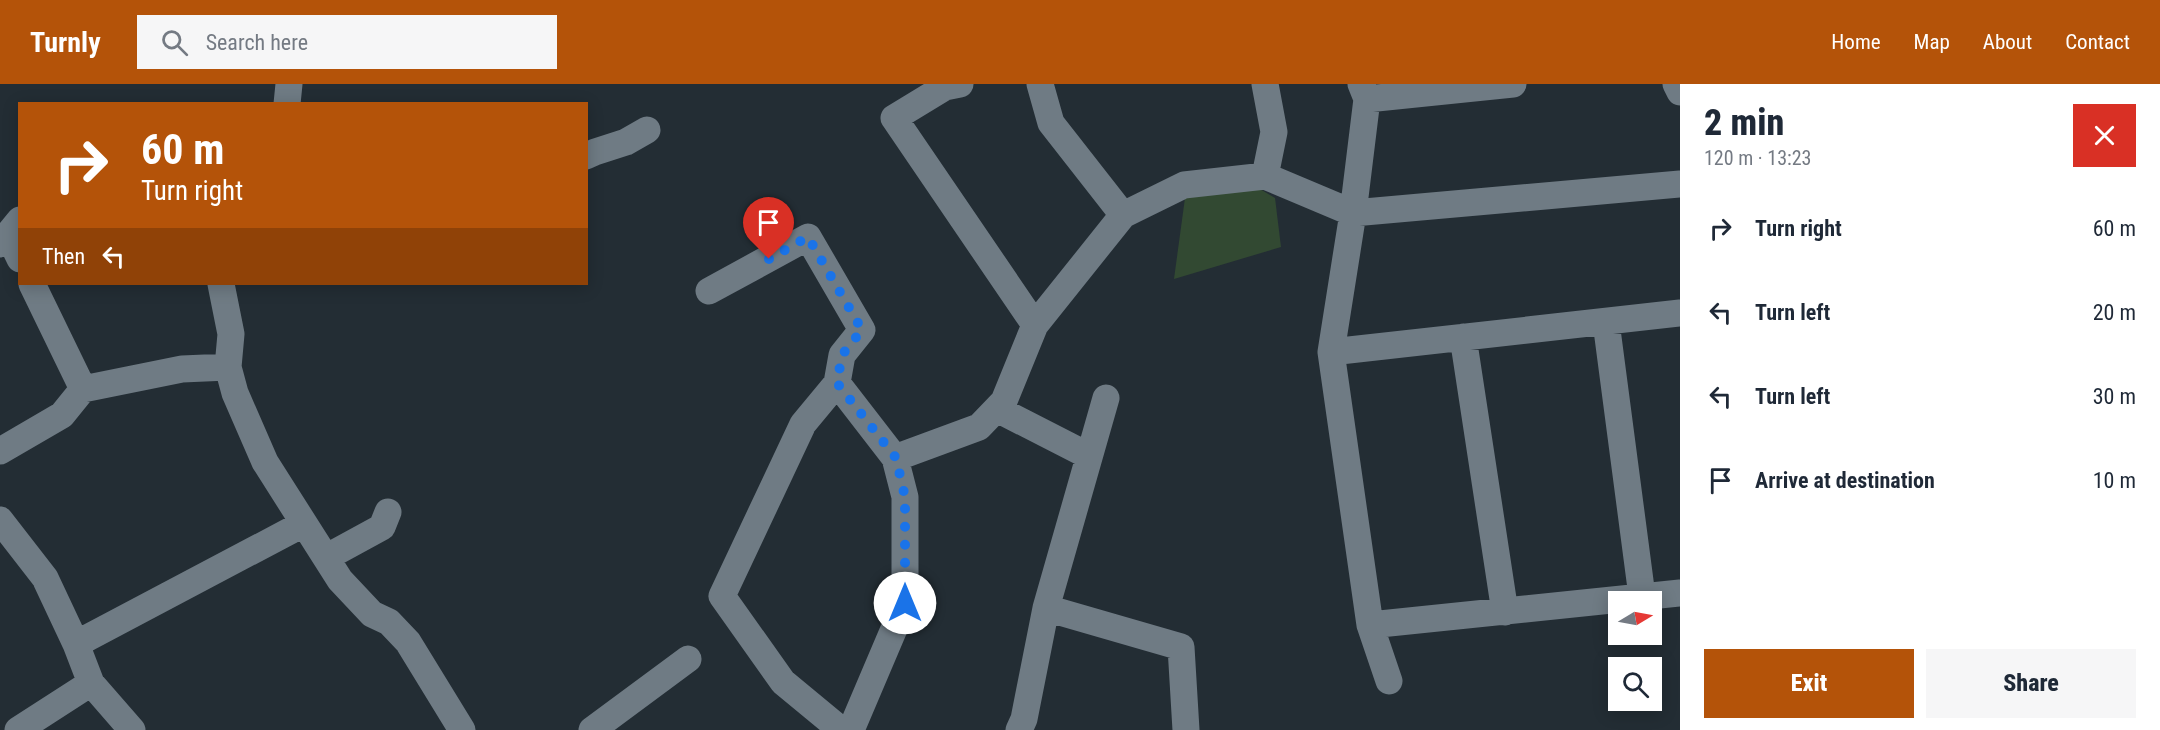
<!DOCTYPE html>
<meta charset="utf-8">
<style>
body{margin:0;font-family:"Roboto Condensed",sans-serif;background:#f6f6f7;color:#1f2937;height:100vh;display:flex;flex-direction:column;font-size:22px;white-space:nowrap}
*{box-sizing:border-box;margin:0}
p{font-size:20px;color:#747a83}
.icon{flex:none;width:33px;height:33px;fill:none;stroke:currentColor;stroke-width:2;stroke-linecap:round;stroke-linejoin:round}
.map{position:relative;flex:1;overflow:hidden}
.drawer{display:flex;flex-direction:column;background:#fff;width:480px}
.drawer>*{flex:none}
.guide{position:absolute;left:18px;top:18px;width:570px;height:183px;border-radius:0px;box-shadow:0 3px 15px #0003;background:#b45309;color:#fff;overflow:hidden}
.needle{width:39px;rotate:80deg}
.buttons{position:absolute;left:1608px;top:507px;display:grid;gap:12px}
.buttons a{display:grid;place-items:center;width:54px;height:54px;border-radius:0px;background:#fff;box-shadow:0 3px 15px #0003;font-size:30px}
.pin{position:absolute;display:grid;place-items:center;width:51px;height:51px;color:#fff;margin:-62px -26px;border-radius:50% 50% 50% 0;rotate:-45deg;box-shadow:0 0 6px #0007}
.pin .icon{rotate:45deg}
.me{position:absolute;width:66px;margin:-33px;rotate:0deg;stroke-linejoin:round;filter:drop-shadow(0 0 4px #0008)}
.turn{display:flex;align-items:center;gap:21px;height:126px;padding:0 24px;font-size:27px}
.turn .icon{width:78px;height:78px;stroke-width:2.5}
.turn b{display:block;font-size:42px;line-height:51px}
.then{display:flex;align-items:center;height:57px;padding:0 24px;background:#0003;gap:12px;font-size:22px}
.round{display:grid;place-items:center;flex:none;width:63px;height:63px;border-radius:0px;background:#f6f6f7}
.overview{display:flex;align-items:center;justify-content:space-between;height:102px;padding:0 24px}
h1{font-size:36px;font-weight:800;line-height:45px}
.action{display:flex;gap:12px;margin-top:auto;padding:12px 24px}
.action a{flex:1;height:69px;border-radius:0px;background:#b45309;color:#fff;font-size:24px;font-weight:800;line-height:69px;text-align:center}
.action a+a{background:#f6f6f7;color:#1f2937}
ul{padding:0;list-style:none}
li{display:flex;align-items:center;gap:18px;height:84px;padding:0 24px}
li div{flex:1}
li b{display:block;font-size:22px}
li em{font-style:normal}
header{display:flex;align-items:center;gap:36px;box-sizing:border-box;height:84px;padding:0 30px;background:#b45309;color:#fff}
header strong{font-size:28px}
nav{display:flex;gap:33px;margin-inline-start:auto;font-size:21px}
.search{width:420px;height:54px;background:#f6f6f7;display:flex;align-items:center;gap:15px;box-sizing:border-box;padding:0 21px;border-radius:0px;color:#747a83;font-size:22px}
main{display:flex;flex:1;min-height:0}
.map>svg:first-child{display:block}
.green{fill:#324932}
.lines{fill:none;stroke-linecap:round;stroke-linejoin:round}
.minor{stroke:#6f7b84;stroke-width:27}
.route{stroke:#1a73e8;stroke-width:10;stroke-dasharray:0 18}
</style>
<header>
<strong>Turnly</strong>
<div class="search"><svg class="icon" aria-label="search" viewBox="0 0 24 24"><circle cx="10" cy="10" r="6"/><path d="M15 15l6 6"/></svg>Search here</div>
<nav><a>Home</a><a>Map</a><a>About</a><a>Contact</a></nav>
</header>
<main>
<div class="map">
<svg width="1680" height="646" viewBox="0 0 1680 646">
<rect width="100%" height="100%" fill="#232d34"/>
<path class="green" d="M1260 105 1275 114 1281 163 1174 195 1185 114Z"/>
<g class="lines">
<path class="minor" d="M960 0 945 3 894 34 1035 241
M1040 0 1051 39 1123 131
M1361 0 1367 15 1353 129 1331 268 1370 541 1389 597
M1676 0 1680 8
M1367 15 1513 0
M287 20 289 0
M586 72 595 68 626 58 647 46
M1265 92 1274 48 1265 0
M8 150 20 175
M0 160 20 136
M32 200 83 305 182 285 228 283
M221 200 231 250 228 283 235 309 265 378 340 496 372 530 389 538 408 558 462 646
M709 207 808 153 862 246 842 271 837 299 803 340 722 512 783 598 841 646
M1606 238 1642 512
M1463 253 1505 528
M1331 268 1680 229
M837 299 895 374
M1106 314 1046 524 1181 563 1186 646
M997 325 1089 372
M0 367 62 331 83 305
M0 436 45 494 76 560 91 599 132 646
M327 473 382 443 388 428
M1370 541 1680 509
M76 560 303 440
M18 646 91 599
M592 646 688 575
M851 646 905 519V413L895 374 979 343 1004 317 1035 241 1123 131 1184 101 1265 92 1353 129 1680 100
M1019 646 1024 635 1046 524"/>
</g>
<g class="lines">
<path class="route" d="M769 175 808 153 862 246 842 271 837 299 896 374 905 413V519"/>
</g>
</svg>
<div class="buttons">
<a><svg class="needle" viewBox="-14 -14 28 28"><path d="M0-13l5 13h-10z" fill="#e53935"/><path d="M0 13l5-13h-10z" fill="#747a83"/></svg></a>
<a><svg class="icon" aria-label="search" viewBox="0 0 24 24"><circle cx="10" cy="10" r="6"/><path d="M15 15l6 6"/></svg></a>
</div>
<div class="pin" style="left:769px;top:175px;background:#d93025"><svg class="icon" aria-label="arrive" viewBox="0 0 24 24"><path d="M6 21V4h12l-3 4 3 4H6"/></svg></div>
<svg class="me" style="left:905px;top:519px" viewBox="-20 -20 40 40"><circle r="19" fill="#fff"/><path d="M0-13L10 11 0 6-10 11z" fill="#1a73e8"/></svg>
<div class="guide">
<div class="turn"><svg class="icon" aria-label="right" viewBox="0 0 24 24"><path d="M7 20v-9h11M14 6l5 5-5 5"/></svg><div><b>60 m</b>Turn right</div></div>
<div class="then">Then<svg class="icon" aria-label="left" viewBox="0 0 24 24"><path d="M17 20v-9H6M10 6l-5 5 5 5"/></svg></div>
</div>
</div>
<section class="drawer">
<div class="overview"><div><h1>2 min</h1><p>120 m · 13:23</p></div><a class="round" style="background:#d93025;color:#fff"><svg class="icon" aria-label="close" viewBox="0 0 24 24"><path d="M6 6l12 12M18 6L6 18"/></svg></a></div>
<ul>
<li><svg class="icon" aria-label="right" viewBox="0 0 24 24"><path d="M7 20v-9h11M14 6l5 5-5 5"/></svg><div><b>Turn right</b></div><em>60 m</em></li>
<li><svg class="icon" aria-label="left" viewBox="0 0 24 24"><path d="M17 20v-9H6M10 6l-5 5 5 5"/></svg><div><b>Turn left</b></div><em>20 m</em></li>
<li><svg class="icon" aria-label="left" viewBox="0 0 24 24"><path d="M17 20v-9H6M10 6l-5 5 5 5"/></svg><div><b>Turn left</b></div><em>30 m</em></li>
<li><svg class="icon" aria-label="arrive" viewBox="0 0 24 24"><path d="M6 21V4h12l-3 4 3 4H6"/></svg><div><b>Arrive at destination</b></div><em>10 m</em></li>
</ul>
<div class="action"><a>Exit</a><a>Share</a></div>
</section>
</main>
